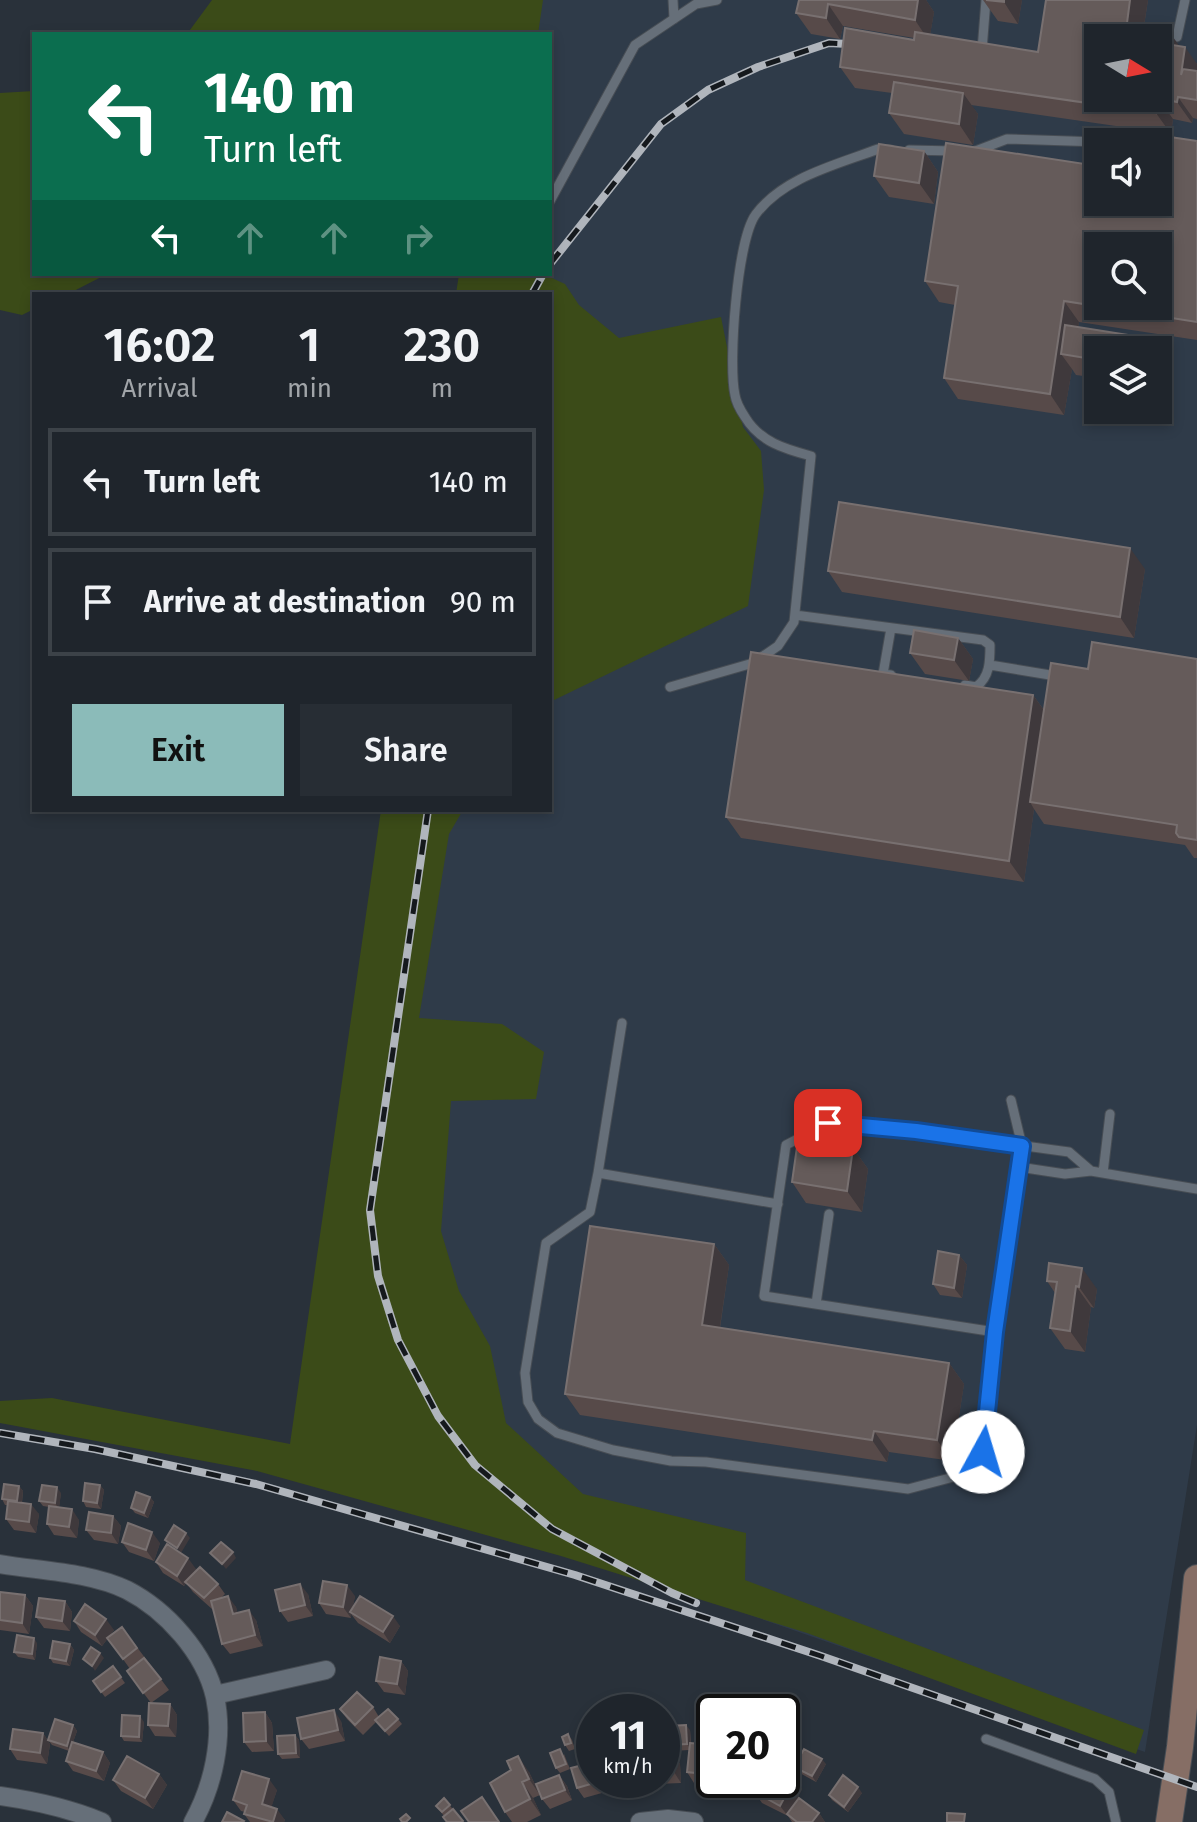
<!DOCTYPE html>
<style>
body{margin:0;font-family:"Fira Sans",sans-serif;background:#272d34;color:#f1f3f6;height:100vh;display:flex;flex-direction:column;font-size:30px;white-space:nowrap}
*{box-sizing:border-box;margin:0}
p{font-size:26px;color:#a1a5a9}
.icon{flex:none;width:44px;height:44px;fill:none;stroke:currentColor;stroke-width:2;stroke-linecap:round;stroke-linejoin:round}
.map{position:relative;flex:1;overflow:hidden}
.sheet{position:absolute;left:32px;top:292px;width:520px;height:520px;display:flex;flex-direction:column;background:#1f252c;border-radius:0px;box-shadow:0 4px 12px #0003,0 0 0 2px #3c4248}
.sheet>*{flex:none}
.hud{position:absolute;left:32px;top:32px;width:520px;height:244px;border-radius:0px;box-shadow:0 4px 12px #0003,0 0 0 2px #3c4248;background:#0b6e4f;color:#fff;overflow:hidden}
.needle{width:52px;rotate:100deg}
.fabs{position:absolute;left:1084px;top:24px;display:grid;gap:16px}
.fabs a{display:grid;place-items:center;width:88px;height:88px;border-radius:0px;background:#1f252c;box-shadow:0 4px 12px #0003,0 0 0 2px #3c4248;font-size:40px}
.speed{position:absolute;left:576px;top:1694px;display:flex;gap:16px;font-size:40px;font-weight:700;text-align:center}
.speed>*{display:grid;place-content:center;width:104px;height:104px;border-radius:50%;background:#1f252c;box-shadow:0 4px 12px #0003,0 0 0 2px #3c4248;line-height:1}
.speed small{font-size:20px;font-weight:400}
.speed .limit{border:4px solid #111;border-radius:12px;background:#fff;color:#111}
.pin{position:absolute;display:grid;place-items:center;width:68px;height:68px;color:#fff;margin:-34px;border-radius:16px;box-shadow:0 4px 12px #0006}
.me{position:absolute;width:88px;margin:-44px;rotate:6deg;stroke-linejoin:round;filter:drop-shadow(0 0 6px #0008)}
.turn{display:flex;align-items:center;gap:28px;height:168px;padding:0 40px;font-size:36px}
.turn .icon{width:104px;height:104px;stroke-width:2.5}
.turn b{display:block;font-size:56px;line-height:68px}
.lanes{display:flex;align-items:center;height:76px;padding:0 40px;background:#0003;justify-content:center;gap:40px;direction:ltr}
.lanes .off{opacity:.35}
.eta{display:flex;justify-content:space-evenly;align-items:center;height:136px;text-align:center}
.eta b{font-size:48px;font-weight:600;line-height:56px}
.primary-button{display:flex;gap:16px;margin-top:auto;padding:16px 40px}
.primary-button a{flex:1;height:92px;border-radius:0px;background:#8bbbb9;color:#111;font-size:32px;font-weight:600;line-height:92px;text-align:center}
.primary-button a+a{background:#272d34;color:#f1f3f6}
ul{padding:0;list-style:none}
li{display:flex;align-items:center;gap:24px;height:108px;margin:0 16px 12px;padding:0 24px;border:4px solid #3c4248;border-radius:0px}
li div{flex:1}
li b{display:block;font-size:30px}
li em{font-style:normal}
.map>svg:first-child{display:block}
.built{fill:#2f3b49;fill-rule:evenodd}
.green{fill:#3b4b18}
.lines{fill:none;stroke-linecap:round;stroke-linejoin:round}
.service-casing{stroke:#474d54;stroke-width:11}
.minor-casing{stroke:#474d54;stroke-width:20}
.secondary-casing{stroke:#474d54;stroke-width:28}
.service{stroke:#666f79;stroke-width:9}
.minor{stroke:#666f79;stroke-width:18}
.secondary{stroke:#866e65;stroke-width:26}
.rail-casing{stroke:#b0b5bc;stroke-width:8}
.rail{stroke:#15191d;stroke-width:5;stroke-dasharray:15;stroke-linecap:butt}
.wall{fill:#574a49}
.shaded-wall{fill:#3f393c}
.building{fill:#655b5a;stroke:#787070;stroke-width:2;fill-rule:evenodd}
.route-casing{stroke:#114b97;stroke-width:20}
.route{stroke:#1a73e8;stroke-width:14}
</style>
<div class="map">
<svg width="1197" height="1822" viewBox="0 0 1197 1822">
<rect width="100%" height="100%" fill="#29313a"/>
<path class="built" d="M535 0H1197V1425L1145 1752 306 1461 408 810H550V294L492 274H550V34H530ZM1098 38H1158V98H1098ZM1098 142H1158V202H1098ZM1098 246H1158V306H1098ZM1098 350H1158V410H1098Z"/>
<path class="green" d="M212 0H543L538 34H187Z
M34 91V274H107L68 294H34V309L22 315 0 310V93Z
M459 274H543L565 284 579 305 619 338 721 317 743 427 761 451 764 490 748 606 550 702V294H456Z
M381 810H463L449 834 419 1018 502 1024 544 1052 536 1099 451 1101 441 1231 459 1291 490 1346 506 1423 583 1494 746 1533 745 1580 1144 1730 1136 1754 807 1633 561 1556 257 1471 0 1423V1401L52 1398 290 1444Z"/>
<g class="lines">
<g class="service-casing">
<path id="service" d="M673 0 674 19
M1177 37 1185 0
M982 50 986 0
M1158 149 1197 154
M909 150 954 151
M973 152 1007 139 1100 142
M550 201 635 45 696 4 717 0
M795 615 983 640 990 645C990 661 990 677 976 687L965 685
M891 628 883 674 891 675
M990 665 1056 676
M670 687 753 663 778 646 794 622 811 456C785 449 760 442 745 417 741 411 736 402 735 395 728 364 737 239 756 214 784 177 836 165 878 149L891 150
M622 1023 598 1173 778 1204
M1011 1100 1022 1146 995 1332 764 1296 786 1145 828 1123 916 1131 1069 1152 1091 1171 1197 1189
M1019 1167 1065 1174 1091 1171
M598 1173 590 1212 546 1243 525 1373 528 1402 538 1419 557 1433 613 1450 671 1461 706 1462 908 1489 965 1474 983 1452 995 1332
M1103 1173 1110 1114
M816 1304 829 1214
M986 1739 1095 1779 1109 1792 1116 1822"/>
</g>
<g class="minor-casing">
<path id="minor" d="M0 1564C41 1571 89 1572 127 1590 166 1610 205 1653 215 1697 224 1738 213 1786 193 1822
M215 1695 326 1670
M0 1796C36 1801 68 1808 102 1822
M640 1822 668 1819 694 1822"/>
</g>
<g class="secondary-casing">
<path id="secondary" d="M1169 1822 1180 1747 1197 1578"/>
</g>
<use href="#service" class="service"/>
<use href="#minor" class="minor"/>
<use href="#secondary" class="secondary"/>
<g class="rail-casing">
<path id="rail" d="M550 264 661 124 708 90 758 67 829 43 866 45
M532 294 543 274
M428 810 370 1210 378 1276 398 1340 438 1416 475 1465 552 1529 672 1593 696 1603
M0 1433 95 1449 256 1484 575 1575 821 1656 1197 1787"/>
</g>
<use href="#rail" class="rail"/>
</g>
<path class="wall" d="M799 0H926L934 12 930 35 1038 52 1148 0 1144 26 1179 46 1197 64V119L1193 118 1192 123 1173 119 1171 134 971 105 978 114 973 145 904 134 889 113 892 93 855 88 840 67 914 40V38L843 26 840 39 811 34 796 13Z
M983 0H1022L1018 24 998 21Z
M1197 141V340L1079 322 1078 327 1135 336 1145 350H1098V378L1076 375 1072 369 1064 415 958 399 944 378 955 305 939 302 925 281 1164 176Z
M924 151 938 172 934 204 889 197 874 176Z
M1145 569 1134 638 842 592 828 571Z
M958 638 973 659 969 681 925 674 910 653Z
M1197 659V858H1194L1185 845 1044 824 1034 809 1024 882 741 838 726 817 1033 695 1044 710 1088 669Z
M853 1148 868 1169 862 1212 806 1203 792 1182Z
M714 1244 729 1265 720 1328 949 1363 964 1384 952 1461 889 1452 887 1462 580 1415 565 1394Z
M959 1255 967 1265 962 1298 940 1295 933 1284Z
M1047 1281 1097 1289 1094 1308 1091 1307 1085 1352 1065 1349 1050 1328 1055 1293Z
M100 1485 104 1490 101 1509 86 1507 83 1501Z
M19 1486 23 1491 22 1503 39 1514 36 1533 14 1530 6 1519 8 1505H5L2 1499Z
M61 1493 59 1507 79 1520 77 1538 54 1535 47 1524 49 1507 43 1506 39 1501Z
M150 1497 154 1502 148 1518 135 1513 131 1508Z
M113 1516 121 1526 118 1544 94 1540 86 1530Z
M122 1542 160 1543 154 1561 129 1552Z
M156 1562 196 1569 191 1576 218 1584 225 1594 221 1598 236 1607 237 1613 256 1620 263 1646 230 1654 222 1644 213 1607 212 1609 193 1592 186 1583 184 1586 163 1573Z
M0 1592 25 1595 33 1606 29 1634 0 1630Z
M308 1594 313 1616 288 1622 280 1611Z
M355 1596 352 1609 400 1626 390 1643 358 1623 351 1614V1618L326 1614 319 1603Z
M65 1601 72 1612 70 1631 44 1628 36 1617Z
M74 1621 114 1630 109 1636 122 1627 169 1690 151 1703 170 1704 177 1715 176 1737 155 1736 148 1725 151 1703 127 1671 130 1669 108 1638 102 1646 81 1632Z
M37 1643 35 1660 18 1657 14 1652Z
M70 1644 74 1650 70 1666 53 1663 50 1658Z
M401 1661 408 1671 405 1695 384 1692 376 1681Z
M113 1666 125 1683 105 1697 93 1681Z
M373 1707 379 1717 398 1719 402 1724 389 1736 376 1722 363 1735 347 1719 340 1709Z
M265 1712 272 1723 274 1751 252 1752 244 1742Z
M341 1721 345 1741 309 1749 301 1739Z
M144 1722 142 1742 124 1741 121 1736Z
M73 1725 77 1731 73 1742 103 1752 110 1763 104 1781 73 1771 66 1761 69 1751 52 1745 48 1740Z
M690 1730 691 1743 714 1748V1780H721V1785L694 1783 687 1772 689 1750 672 1751 668 1745Z
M43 1733 50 1744 47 1764 17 1760 10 1749Z
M568 1734 572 1740 575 1749 569 1751 565 1745Z
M295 1735 299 1740 300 1758 282 1759 278 1754Z
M673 1753 680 1764 681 1783 657 1784 654 1780H662V1754Z
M564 1754 570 1769 560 1773 556 1768Z
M826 1764 816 1782 798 1772 794 1767Z
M529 1772 540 1795 533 1798 541 1815 527 1822H512L505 1812Z
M159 1774 167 1785 153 1809 121 1791 113 1780Z
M559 1775 567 1786 572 1800 550 1809 542 1799Z
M795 1778 802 1789 794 1804 819 1813 825 1822H792L788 1816 762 1803 755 1793 754 1797 730 1790 723 1780H759L756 1789Z
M594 1780H605L609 1791 584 1798 577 1788Z
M614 1780H644L645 1785 620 1788Z
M277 1790 271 1807 285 1820 284 1822H250L244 1814 245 1812 241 1811 233 1800Z
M862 1793 848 1812 832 1800 829 1795Z
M444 1798 463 1822H447L444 1816 436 1806Z"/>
<path class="shaded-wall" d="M918 0H926L934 12 929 41 915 20Z
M1004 0H1022L1018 24 1004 2Z
M1130 0H1148L1142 38 1127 23Z
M828 4 843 26 840 39 826 18Z
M1168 30 1183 51 1166 44Z
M1185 47 1197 64V87L1181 75Z
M963 93 978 114 973 145 959 124Z
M1178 97 1193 118 1192 123 1177 102Z
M1158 98 1173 119 1171 134 1156 113Z
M924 151 938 172 934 204 919 183Z
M1064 301 1079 322 1074 356 1061 354 1072 369 1064 415 1050 394Z
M1135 336 1145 350H1133Z
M1130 548 1145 569 1134 638 1120 617Z
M958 638 973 659 969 681 954 660Z
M1033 695 1048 716 1030 802 1034 809 1024 882 1009 861Z
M853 1148 868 1169 862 1212 847 1191Z
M714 1244 729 1265 717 1346 702 1325Z
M959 1255 967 1265 962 1298 954 1288Z
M1082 1268 1097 1289 1094 1308 1079 1287Z
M1076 1286 1091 1307 1085 1352 1070 1331Z
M949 1363 964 1384 952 1461 937 1440Z
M874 1431 889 1452 887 1462 872 1440Z
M100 1485 104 1490 101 1509 97 1503Z
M19 1486 23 1491 21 1507 17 1501Z
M57 1487 61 1493 59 1509 55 1503Z
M150 1497 154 1502 148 1518 144 1513Z
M31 1504 39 1514 36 1533 29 1522Z
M72 1509 79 1520 77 1538 69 1527Z
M113 1516 121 1526 118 1544 111 1533Z
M152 1532 160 1543 154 1561 146 1550Z
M186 1533 190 1538 181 1553 177 1548Z
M233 1552 236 1558 226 1569 222 1564Z
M188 1558 196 1569 184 1586 177 1576Z
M300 1584 308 1594 313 1616 305 1605Z
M347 1585 355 1596 351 1618 343 1607Z
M25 1595 33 1606 29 1634 22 1623Z
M228 1596 236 1607 240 1625 233 1614Z
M65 1601 72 1612 70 1631 62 1621Z
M249 1610 256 1620 263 1646 255 1635Z
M393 1616 400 1626 390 1643 383 1632Z
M106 1619 114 1630 102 1646 95 1635Z
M34 1638 37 1643 35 1660 32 1654Z
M70 1644 74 1650 70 1666 66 1661Z
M100 1653 104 1658 95 1671 92 1666Z
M401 1661 408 1671 405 1695 397 1684Z
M170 1704 177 1715 176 1737 168 1726Z
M334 1710 341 1721 345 1741 338 1730Z
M265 1712 272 1723 274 1751 266 1741Z
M140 1716 144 1722 142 1742 139 1737Z
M73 1725 77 1731 70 1751 67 1746Z
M686 1725 690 1730 691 1750 687 1744Z
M43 1733 50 1744 47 1764 40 1753Z
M295 1735 299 1740 300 1758 296 1753Z
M103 1752 110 1763 104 1781 96 1771Z
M673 1753 680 1764 681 1783 674 1772Z
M518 1756 529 1772 540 1795 529 1779Z
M822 1759 826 1764 816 1782 812 1776Z
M159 1774 167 1785 153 1809 145 1798Z
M559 1775 567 1786 572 1800 565 1790Z
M795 1778 802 1789 788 1816 780 1806Z
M269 1779 277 1790 269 1815 262 1804Z
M601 1780H605L609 1791Z
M748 1780H759L754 1797 747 1786Z
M522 1782 533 1798 541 1815 530 1799Z
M858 1787 862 1793 848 1812 844 1807Z
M277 1809 285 1820 284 1822H273Z
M819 1813 825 1822H812Z"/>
<path class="building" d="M799 0H918L915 20 828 4 826 18 796 13Z
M986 0H1004V2Z
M1046 0H1130L1127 23 1168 30 1166 44 1185 47 1181 75 1183 69 1197 71V100L1178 97 1177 102 1158 98 1156 113 840 67 845 28 914 40 915 32 1038 52ZM1098 38H1158V98H1098Z
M894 82 963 93 959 124 889 113Z
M1170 137 1197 141V322L1064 301 1050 394 944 378 958 286 925 281 946 143 1098 166V202H1158V175L1164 176ZM1098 246H1158V306H1098Z
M879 144 924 151 919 183 874 176Z
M1065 325 1135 336 1133 350H1098V360L1061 354Z
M839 502 1130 548 1120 617 828 571Z
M914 630 958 638 954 660 910 653Z
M1092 642 1197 659V840L1179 837 1176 833 1177 825 1030 802 1051 663 1088 669Z
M751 652 1033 695 1009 861 726 817Z
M798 1140 853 1148 847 1191 792 1182Z
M590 1226 714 1244 702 1325 949 1363 937 1440 874 1431 872 1440 565 1394Z
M938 1251 959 1255 954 1288 933 1284Z
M1049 1263 1082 1268 1079 1287 1076 1286 1070 1331 1050 1328 1057 1282 1047 1281Z
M85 1483 100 1485 97 1503 83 1501Z
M4 1484 19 1486 17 1501 2 1499Z
M42 1485 57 1487 55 1503 39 1501Z
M136 1492 150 1497 144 1513 131 1508Z
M8 1501 31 1504 29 1522 6 1519Z
M49 1506 72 1509 69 1527 47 1524Z
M89 1512 113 1516 111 1533 86 1530Z
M128 1523 152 1532 146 1550 122 1542Z
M174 1525 186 1533 177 1548 165 1540Z
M221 1542 233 1552 222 1564 210 1553Z
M167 1544 188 1558 177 1576 156 1562Z
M200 1567 218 1584 204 1598 185 1582Z
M323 1581 347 1585 343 1607 319 1603Z
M300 1584 305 1605 280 1611 275 1590Z
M0 1592 25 1595 22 1623 0 1620Z
M228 1596 233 1614 249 1610 255 1635 222 1644 211 1601Z
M360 1596 393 1616 383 1632 350 1612Z
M39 1598 65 1601 62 1621 36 1617Z
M85 1604 106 1619 95 1635 74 1621Z
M122 1627 137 1648 123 1659 107 1638Z
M17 1635 34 1638 32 1654 14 1652Z
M53 1641 70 1644 66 1661 50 1658Z
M91 1647 100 1653 92 1666 83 1659Z
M380 1657 401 1661 397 1684 376 1681Z
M144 1658 161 1679 143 1693 127 1671Z
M113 1666 121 1677 101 1692 93 1681Z
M357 1692 373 1707 355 1725 340 1709Z
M149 1703 170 1704 168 1726 148 1725Z
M388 1709 398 1719 385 1731 375 1720Z
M334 1710 338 1730 301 1739 297 1718Z
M265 1712 266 1741 244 1742 243 1713Z
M122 1715 140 1716 139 1737 121 1736Z
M55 1719 73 1725 67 1746 48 1740Z
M686 1725 687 1744 668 1745 667 1726Z
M13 1729 43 1733 40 1753 10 1749Z
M568 1734 571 1743 565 1745 562 1737Z
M295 1735 296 1753 278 1754 277 1736Z
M594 1741V1760H593L588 1743Z
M72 1742 103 1752 96 1771 66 1761Z
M690 1743 712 1745 711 1755 714 1756 713 1775 687 1772Z
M560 1749 566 1764 556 1768 550 1753Z
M804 1749 822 1759 812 1776 794 1767Z
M673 1753 674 1772 662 1773V1754Z
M127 1756 159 1774 145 1798 113 1780Z
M518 1756 529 1779 522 1782 530 1799 505 1812 490 1783 511 1770 507 1761Z
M594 1762V1780L601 1781 577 1788 571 1768Z
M242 1771 269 1779 262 1804 277 1809 273 1822 244 1814 247 1805 233 1800Z
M782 1771 795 1778 780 1806 755 1792 761 1780H782Z
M559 1775 565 1790 542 1799 536 1784Z
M843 1775 858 1787 844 1807 829 1795Z
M725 1780H748L747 1786Z
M482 1797 499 1822H469L461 1811Z
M444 1798 450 1805 442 1812 436 1806Z
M799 1798 819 1813 812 1822H797L787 1814Z
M453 1809 463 1821 462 1822H447L443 1817Z
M227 1812 244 1821 243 1822H222Z
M947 1813 965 1814 964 1822H947Z
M406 1814 410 1818 406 1822H402L400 1819Z"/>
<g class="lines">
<g class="route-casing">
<path id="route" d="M828 1123 916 1131 1022 1146 995 1332 983 1452"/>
</g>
<use href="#route" class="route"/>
</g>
</svg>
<div class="fabs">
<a><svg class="needle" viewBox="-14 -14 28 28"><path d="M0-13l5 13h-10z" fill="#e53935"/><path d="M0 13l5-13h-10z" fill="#a1a5a9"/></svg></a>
<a><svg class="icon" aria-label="sound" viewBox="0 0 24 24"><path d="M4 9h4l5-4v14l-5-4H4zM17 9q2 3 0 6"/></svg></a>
<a><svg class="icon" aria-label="search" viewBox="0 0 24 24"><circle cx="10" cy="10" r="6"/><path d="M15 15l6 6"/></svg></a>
<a><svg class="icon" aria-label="layers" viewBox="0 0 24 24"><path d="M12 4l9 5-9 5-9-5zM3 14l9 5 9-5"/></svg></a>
</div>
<div class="speed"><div>11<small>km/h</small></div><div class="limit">20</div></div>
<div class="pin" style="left:828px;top:1123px;background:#d93025"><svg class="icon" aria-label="arrive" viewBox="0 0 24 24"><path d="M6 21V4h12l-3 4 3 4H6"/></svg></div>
<svg class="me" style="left:983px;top:1452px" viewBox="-20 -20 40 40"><circle r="19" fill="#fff"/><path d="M0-13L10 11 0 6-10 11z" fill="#1a73e8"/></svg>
<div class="hud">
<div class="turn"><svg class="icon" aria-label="left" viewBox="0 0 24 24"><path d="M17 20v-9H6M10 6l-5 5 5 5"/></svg><div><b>140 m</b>Turn left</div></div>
<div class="lanes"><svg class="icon" aria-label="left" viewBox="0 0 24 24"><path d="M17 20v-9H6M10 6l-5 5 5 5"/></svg><svg class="icon off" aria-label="ahead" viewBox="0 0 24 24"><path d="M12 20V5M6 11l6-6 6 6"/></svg><svg class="icon off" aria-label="ahead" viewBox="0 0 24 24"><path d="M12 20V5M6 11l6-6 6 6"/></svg><svg class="icon off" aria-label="right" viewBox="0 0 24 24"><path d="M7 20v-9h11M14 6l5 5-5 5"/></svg></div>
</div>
<section class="sheet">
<div class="eta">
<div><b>16:02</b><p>Arrival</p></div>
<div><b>1</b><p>min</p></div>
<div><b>230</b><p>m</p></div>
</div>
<ul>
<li><svg class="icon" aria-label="left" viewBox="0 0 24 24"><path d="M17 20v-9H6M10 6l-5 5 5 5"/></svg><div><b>Turn left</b></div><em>140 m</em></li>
<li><svg class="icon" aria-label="arrive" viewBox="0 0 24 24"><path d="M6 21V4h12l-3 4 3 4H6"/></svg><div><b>Arrive at destination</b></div><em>90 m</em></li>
</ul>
<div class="primary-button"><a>Exit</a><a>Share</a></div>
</section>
</div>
